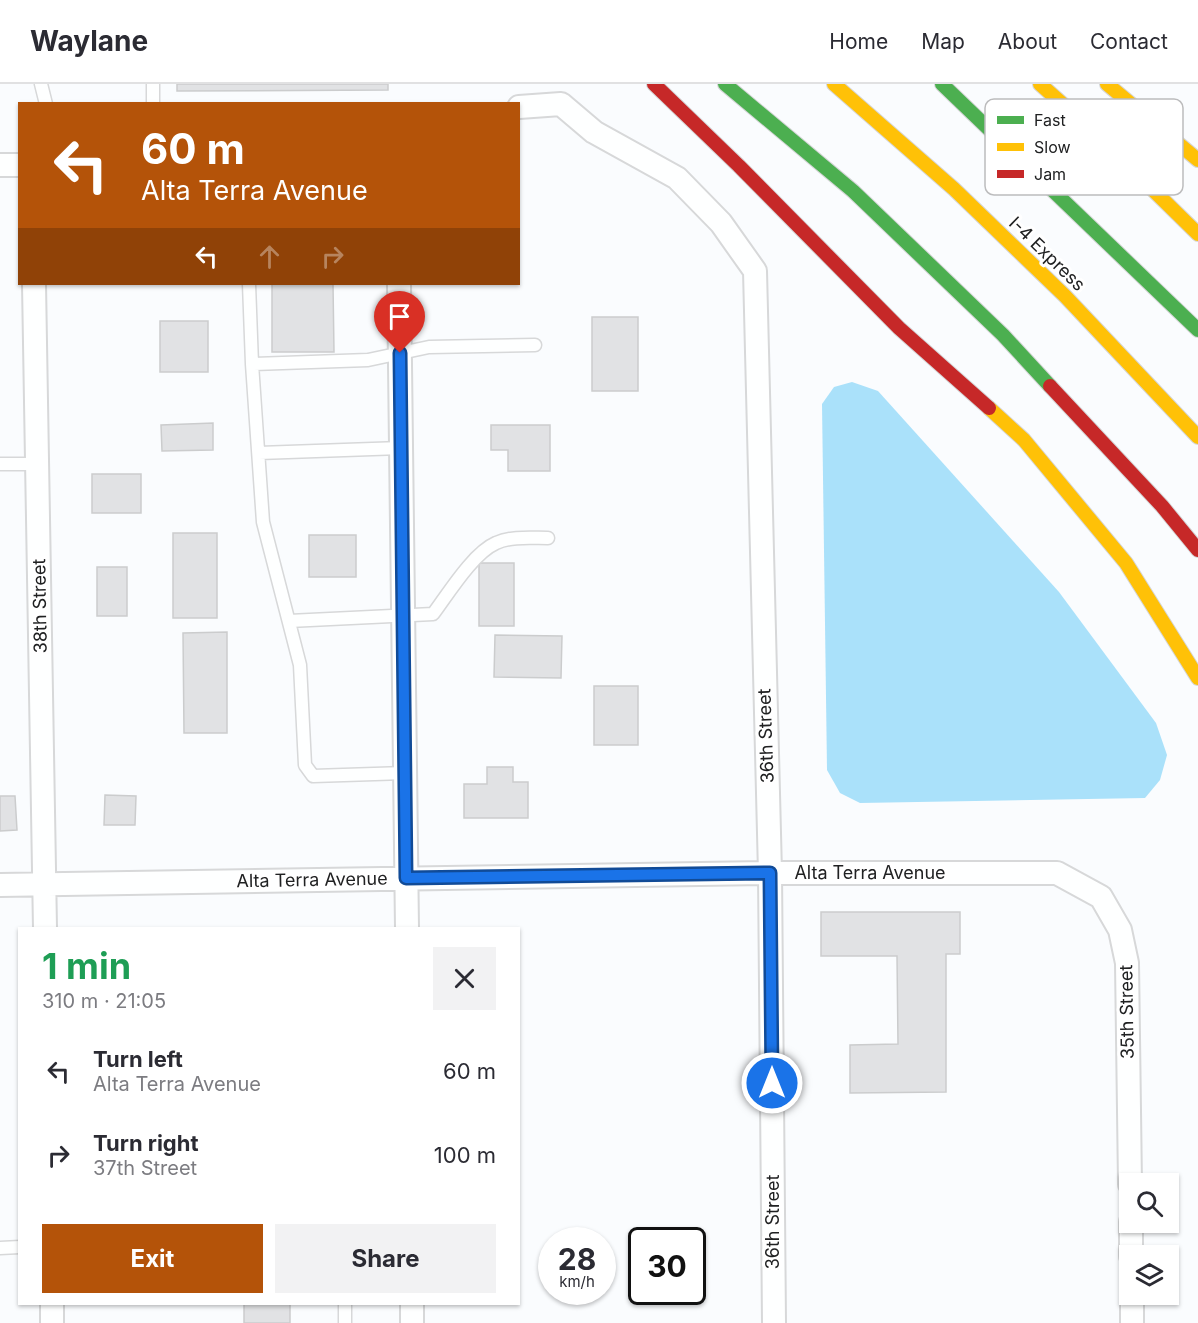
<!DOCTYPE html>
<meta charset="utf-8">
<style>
body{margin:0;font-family:Inter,sans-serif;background:#f2f2f3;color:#2b2b33;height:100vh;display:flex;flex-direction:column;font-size:22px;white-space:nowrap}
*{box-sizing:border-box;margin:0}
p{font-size:20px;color:#7c7c81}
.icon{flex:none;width:33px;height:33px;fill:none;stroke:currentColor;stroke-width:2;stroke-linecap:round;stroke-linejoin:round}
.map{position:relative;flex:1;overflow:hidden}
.panel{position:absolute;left:18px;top:843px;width:502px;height:378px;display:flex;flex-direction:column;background:#fff;border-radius:0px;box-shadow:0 2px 4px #0004}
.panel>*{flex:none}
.top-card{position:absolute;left:18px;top:18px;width:502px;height:183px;border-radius:0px;box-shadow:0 2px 4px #0004;background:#b45309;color:#fff;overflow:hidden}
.buttons{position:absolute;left:1119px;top:1089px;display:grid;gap:12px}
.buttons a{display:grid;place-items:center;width:60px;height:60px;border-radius:0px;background:#fff;box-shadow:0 2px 4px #0004;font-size:30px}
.speed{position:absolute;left:538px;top:1143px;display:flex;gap:12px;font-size:30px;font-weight:700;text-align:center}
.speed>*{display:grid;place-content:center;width:78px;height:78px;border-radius:50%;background:#fff;box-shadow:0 2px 4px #0004;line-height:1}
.speed small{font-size:15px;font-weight:400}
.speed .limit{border:3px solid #111;border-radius:9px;background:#fff;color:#111}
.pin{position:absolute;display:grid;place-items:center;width:51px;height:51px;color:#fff;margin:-62px -26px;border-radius:50% 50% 50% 0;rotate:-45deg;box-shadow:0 0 6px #0007}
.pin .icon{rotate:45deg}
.me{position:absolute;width:66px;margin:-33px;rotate:0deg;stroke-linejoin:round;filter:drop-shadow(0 0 4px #0008)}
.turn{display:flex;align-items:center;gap:21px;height:126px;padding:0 24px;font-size:27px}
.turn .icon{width:78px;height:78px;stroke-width:2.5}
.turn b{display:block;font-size:42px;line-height:51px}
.lanes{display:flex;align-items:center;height:57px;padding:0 24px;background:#0003;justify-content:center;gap:30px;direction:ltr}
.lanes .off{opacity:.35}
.round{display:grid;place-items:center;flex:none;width:63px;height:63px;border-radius:0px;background:#f2f2f3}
.head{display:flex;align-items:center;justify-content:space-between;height:102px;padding:0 24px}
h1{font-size:36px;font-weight:700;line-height:45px;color:#1e9e55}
.action{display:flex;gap:12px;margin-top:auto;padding:12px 24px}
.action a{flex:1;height:69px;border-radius:0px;background:#b45309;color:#fff;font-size:24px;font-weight:700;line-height:69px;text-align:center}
.action a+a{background:#f2f2f3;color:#2b2b33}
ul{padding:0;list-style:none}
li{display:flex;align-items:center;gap:18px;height:84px;padding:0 24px}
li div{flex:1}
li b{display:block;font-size:22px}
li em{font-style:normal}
header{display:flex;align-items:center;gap:36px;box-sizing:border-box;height:84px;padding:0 30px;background:#fff;border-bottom:2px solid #e1e1e2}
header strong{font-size:28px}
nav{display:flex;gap:33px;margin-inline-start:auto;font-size:21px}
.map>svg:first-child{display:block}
.water{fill:#aae1fa}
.building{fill:#e1e2e4;stroke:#cbcccd;stroke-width:1.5}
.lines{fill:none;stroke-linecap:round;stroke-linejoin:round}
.lane-casing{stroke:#d7d8d9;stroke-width:15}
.street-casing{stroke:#d7d8d9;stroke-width:26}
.fast-casing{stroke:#d5d6d7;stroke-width:16}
.slow-casing{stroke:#d5d6d7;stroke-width:16}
.jam-casing{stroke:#d5d6d7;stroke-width:16}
.lane{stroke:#feffff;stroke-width:12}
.street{stroke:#feffff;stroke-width:22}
.fast{stroke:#4caf50;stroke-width:14}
.slow{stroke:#ffc107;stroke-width:14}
.jam{stroke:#c62828;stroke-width:14}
.route-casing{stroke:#114b97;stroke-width:15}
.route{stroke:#1a73e8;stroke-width:10}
.labels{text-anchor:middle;stroke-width:6;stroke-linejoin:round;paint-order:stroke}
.street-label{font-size:18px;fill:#202122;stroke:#fff}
.key{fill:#fff;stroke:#bcbcbd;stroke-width:1.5}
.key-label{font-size:16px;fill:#202122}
</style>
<header>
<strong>Waylane</strong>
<nav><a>Home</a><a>Map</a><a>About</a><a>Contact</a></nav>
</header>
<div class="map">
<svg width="1198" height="1239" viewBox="0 0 1198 1239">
<rect width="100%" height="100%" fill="#fafcfe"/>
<path class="water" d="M852 298 878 307 1059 508 1156 639 1167 671 1160 696 1145 714 860 719 840 709 827 686 822 320 834 303Z"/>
<path class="building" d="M177 0H388V6L177 7Z
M272 200H333L334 268H272Z
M592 233H638V307H592Z
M160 237H208V288H160Z
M213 339V366L162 367 161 341Z
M491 341H550V387H508V366H491Z
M92 390H141V429H92Z
M173 449H217V534H173Z
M309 451H356V493H309Z
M479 479H514V542H479Z
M97 483H127V532H97Z
M227 548V649H184L183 549Z
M495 551 562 552 561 594 494 593Z
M594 602H638V661H594Z
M487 683H513V698H528V734H464V700H487Z
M105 711 136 712 135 741H104Z
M0 712H15L17 746 0 747Z
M821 828H960V870H946V1008L850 1009V961L898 960 897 872H821Z
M244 1220H290V1239H244Z"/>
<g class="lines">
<g class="lane-casing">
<path id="lane" d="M41 0 46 20
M153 0V20
M249 200 252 280 368 276 429 263 535 261
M252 280 263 438 300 581 305 681 313 692 405 689
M259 369 401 364
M0 380H37
M289 537 433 530C448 510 473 469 496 459 511 452 531 454 548 454
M0 1164 20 1163
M345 1220V1239"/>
</g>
<g class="street-casing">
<path id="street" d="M519 23 561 20 594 48 677 94 721 139 755 187 770 789 774 1239
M0 81H20
M34 200 45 844
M399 200 407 844
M0 801 770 789H1057L1101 813 1120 846 1127 879 1130 1100
M1131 1138V1172
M1132 1210V1239
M52 1220V1239
M412 1220V1239"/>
</g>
<g class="fast-casing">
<path id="fast" d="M725 0 853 107 1003 251 1050 302
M942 0 1198 246"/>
</g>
<g class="slow-casing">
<path id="slow" d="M834 0 954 105 1065 212 1198 353
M1040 0 1094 48 1198 150
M1107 0 1198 76
M989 324 1024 356 1126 479 1198 594"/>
</g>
<g class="jam-casing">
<path id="jam" d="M654 0 739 82 899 244 989 324
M1050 302 1162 422 1198 466"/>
</g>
<use href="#lane" class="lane"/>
<use href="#street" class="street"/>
<use href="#fast" class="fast"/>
<use href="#slow" class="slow"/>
<use href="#jam" class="jam"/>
</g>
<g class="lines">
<g class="route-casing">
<path id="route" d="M400 269 406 794 770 789 772 999"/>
</g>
<use href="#route" class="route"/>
</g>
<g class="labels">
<g class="street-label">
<text transform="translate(1047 170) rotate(44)" y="6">I-4 Express</text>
<text transform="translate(40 522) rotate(-91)" y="6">38th Street</text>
<text transform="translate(766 652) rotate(-92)" y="6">36th Street</text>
<text x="870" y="795">Alta Terra Avenue</text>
<text transform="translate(312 796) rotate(-1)" y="6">Alta Terra Avenue</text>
<text transform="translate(1127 928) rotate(-91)" y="6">35th Street</text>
<text transform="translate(773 1138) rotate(-90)" y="6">36th Street</text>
</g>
</g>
<rect x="985" y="15" width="198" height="96" rx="9" class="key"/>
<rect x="997" y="32" width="27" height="8" fill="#4caf50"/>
<rect x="997" y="59" width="27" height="8" fill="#ffc107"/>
<rect x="997" y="86" width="27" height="8" fill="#c62828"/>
<g class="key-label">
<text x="1034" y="42">Fast</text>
<text x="1034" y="69">Slow</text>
<text x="1034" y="96">Jam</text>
</g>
</svg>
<div class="buttons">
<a><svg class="icon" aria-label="search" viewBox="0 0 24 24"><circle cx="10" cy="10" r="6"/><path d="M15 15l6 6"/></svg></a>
<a><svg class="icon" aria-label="layers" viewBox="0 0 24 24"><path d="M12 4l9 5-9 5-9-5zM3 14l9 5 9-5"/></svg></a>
</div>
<div class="speed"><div>28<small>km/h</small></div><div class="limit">30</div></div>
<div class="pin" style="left:400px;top:269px;background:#d93025"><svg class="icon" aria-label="arrive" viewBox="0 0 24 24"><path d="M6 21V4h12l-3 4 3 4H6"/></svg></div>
<svg class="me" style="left:772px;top:999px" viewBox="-20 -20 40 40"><circle r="17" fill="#1a73e8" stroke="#fff" stroke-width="3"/><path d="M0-11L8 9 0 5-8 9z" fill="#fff"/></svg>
<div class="top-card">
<div class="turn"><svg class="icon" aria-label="left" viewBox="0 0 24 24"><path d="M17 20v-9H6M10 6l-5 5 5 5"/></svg><div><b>60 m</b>Alta Terra Avenue</div></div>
<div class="lanes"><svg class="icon" aria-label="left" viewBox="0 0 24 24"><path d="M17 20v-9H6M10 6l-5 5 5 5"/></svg><svg class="icon off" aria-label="ahead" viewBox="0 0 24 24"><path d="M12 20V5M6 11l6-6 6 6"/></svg><svg class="icon off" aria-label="right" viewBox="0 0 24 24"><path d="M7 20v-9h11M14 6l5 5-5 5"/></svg></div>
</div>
<section class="panel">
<div class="head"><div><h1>1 min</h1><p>310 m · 21:05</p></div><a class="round"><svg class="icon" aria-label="close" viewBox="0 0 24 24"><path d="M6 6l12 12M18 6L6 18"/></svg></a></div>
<ul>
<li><svg class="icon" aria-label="left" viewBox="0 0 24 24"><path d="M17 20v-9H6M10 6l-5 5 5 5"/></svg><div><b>Turn left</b><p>Alta Terra Avenue</p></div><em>60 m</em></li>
<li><svg class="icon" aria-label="right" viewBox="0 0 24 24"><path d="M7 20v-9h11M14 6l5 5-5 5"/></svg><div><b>Turn right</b><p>37th Street</p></div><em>100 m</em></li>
</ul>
<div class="action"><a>Exit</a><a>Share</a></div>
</section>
</div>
